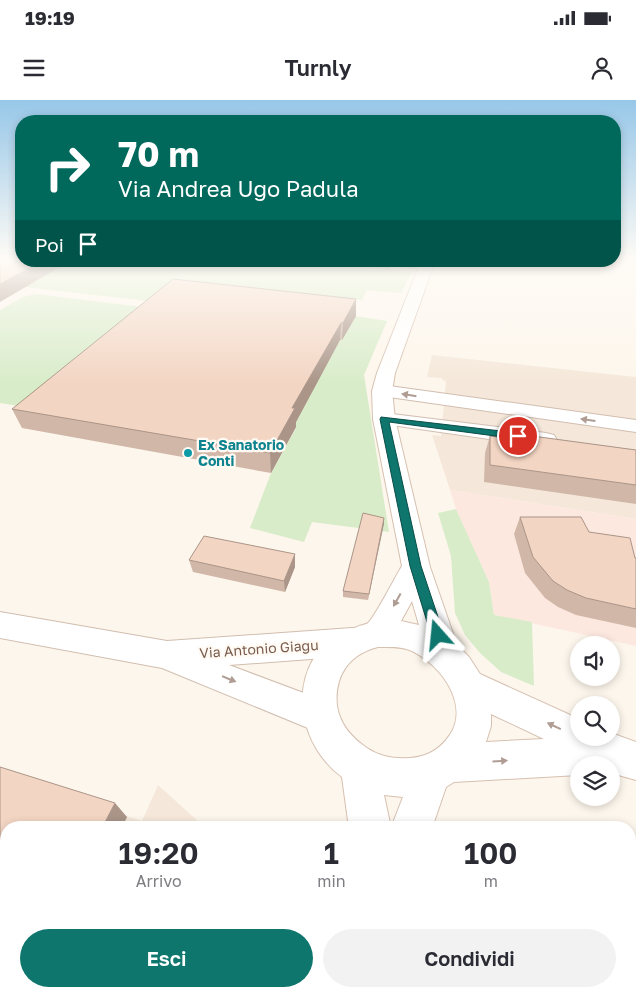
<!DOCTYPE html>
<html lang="it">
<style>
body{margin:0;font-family:"Golos Text",sans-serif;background:#f2f2f3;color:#2b2b33;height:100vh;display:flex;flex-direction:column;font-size:19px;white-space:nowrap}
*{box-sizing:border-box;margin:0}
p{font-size:16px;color:#7c7c81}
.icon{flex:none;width:28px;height:28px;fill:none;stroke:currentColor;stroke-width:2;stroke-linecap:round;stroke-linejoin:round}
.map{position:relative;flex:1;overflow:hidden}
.details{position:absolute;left:0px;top:721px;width:636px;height:176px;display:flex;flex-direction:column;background:#fff;border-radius:20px 20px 0 0;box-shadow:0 2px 8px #0003}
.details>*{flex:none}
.top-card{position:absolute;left:15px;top:15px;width:606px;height:152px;border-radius:20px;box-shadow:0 2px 8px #0003;background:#00695c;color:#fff;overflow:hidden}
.tools{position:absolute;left:570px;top:536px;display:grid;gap:10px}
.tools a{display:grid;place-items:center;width:50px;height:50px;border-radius:50%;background:#fff;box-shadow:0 2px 8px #0003;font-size:25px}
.pin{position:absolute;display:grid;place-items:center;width:42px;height:42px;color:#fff;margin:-21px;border:2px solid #fff;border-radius:50%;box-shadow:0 1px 5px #0007}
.me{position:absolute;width:55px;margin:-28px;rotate:342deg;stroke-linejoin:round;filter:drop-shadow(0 0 4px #0008)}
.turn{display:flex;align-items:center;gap:18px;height:105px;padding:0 20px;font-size:22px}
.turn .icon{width:65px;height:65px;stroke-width:2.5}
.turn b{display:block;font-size:35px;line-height:42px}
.then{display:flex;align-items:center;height:48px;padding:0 20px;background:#0003;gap:10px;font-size:19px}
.eta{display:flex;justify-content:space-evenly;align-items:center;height:85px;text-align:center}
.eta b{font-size:30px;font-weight:600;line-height:35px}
.primary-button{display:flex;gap:10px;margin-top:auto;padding:10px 20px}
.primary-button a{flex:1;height:58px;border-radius:30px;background:#0f766e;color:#fff;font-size:20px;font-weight:600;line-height:58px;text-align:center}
.primary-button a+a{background:#f2f2f3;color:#2b2b33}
.status{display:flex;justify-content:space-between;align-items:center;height:35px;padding:0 25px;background:#fff;direction:ltr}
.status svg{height:14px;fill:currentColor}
header{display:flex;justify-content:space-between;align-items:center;height:65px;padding:0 20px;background:#fff;font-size:22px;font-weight:600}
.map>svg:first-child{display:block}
.residential{fill:#f5e8da}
.commercial{fill:#fde8e0}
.green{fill:#d8ecc9}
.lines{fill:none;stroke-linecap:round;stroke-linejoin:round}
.minor-casing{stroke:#d1beb0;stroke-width:2}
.secondary-casing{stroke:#d6c0b0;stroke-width:2}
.minor{fill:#fff;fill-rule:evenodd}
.secondary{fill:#fff;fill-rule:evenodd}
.wall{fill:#d1b7a8}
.shaded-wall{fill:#aa9588}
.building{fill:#f3d5c3;stroke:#aa9588}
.oneway{fill:#af9d94}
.route{fill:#0f766e;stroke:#0a4d48}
.culture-dot{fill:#0f9aa8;stroke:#fffaf3;stroke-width:2}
.labels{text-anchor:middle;stroke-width:4.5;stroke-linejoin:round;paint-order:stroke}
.culture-label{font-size:14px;font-weight:bold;fill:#0d838f;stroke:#fffaf3;text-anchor:start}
.street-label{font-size:14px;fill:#7a5c4d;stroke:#fffaf3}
</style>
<div class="status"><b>19:19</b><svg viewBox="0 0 49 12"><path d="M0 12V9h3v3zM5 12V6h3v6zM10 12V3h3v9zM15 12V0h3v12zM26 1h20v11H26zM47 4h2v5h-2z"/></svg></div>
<header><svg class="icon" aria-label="menu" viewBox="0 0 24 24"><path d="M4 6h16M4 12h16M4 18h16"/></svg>Turnly<svg class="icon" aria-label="person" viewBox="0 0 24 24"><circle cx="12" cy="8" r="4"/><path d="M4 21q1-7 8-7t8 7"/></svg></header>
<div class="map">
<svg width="636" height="897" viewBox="0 0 636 897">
<rect width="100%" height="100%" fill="#fdf6ec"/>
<path class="residential" d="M432 255 636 277V419L450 390 432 335 441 336 446 282 441 278 427 277Z
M0 676 142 721 158 685 200 723 197 728H6V891H93L90 897H0Z"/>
<path class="commercial" d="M450 390 636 419V546L494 515 489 482 456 409Z"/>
<path class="green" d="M0 159 65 164 71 161H306L412 172 401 193 367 190 362 200 266 190 167 203 24 187Z
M36 194 143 207 19 306 0 303V210L23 197Z
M355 216 387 221 364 275 389 432 312 422 304 442 250 428 271 373 296 328 129 234Z
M456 409 489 482 494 515 532 522 534 586 501 572 480 553 465 535 455 513 451 456 438 413Z
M93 891H162L159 897H90Z"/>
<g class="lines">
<g class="minor-casing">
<path id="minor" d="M397 161H433L435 164C429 171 403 168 397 161Z
M382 285 636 320V332L375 295 372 291 375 287Z
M384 313 546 333 554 335 557 340 554 345 546 347 377 323 373 319 377 315Z
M0 512 167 541 352 528 363 532 368 542 363 552 352 556 229 565 333 604 338 616 333 628 320 633 162 568 0 538Z"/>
</g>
<g class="secondary-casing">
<path id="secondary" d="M421 161H435L395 273 392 291 395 319 430 467 457 545 469 557 480 574 579 619V638H611V633L636 642V680L611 673V665H579V675L454 682 446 687 432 728H391L403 697 384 695 391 728H349L342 677C301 647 287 584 324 545 332 535 345 531 357 527 360 525 366 525 368 523 375 517 395 477 402 466L373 319 372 291 377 273ZM412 501 419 525 401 521ZM378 547C389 547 402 546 412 551 443 566 473 609 446 640 437 651 425 657 410 658 395 659 380 657 367 648 352 638 340 625 337 606 334 576 349 554 378 547ZM491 614 544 639 486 642 491 626Z
M343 891H393L392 897H342Z"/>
</g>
<use href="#minor" class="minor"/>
<use href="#secondary" class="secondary"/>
</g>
<path class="wall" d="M363 161H393L389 170 362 166Z
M356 216 342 240H340L296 322V327L271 373 22 328 12 309Z
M510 333 636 350V404L484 382 485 353 490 336 508 339Z
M520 417 589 432 636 458V528L576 515 558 507 545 498 525 473 514 434Z
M384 418 368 500 343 497V491Z
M189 460 295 467 285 492 193 472Z
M445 891H630L636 897H445Z"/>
<path class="shaded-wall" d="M42 161H70L0 202V184Z
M390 161H393L389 170Z
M356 199V216L342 240 343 223Z
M341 223 340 240 296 322V327L271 373 270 353 292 308Z
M384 418V424L368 500 369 494Z
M295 454V467L285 492 284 481Z
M115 703 127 717 122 728H102Z
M19 891H43L40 897H17Z"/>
<path class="building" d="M0 159H21V161H42L0 184Z
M173 179 356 199 343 223H341L292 308H295L270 353 12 309Z
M510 333 636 350V385L490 365V336L510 339Z
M363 413 384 418 369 494 343 491Z
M520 417H581L589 432 630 438 635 458H636V509L586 498 567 490 553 481 533 457Z
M204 436 295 454 284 481 189 460Z
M0 667 115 703 102 728H6V891H19L17 897H0Z
M630 771 636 773V897H455V891H630Z"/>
<defs><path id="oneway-solid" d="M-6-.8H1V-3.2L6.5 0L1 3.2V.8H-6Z" transform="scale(1.25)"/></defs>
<g class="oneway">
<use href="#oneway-solid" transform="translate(409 295) rotate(-171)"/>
<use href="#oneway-solid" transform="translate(588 320) rotate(-172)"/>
<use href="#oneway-solid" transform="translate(397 500) rotate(119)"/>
<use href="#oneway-solid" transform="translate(229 579) rotate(22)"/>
<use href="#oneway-solid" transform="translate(554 626) rotate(-155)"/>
<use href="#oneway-solid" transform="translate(500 661) rotate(-3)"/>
</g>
<linearGradient id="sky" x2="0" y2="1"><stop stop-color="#97c7e8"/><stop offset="0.56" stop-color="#fefbf6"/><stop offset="1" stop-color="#fefbf6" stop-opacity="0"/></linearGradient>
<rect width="636" height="284" fill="url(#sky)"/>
<path class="route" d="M381 317 518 333 523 336 518 339 389 322 421 466 444 535 442 539 438 541 433 539 431 535 410 466 380 319Z"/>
<circle class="culture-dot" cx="188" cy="353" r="5"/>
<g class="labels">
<g class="culture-label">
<text x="198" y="350">Ex Sanatorio<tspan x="198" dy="16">Conti</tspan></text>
</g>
<g class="street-label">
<text transform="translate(259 549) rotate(-4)" y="5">Via Antonio Giagu</text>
</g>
</g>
</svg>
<div class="tools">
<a><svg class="icon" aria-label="sound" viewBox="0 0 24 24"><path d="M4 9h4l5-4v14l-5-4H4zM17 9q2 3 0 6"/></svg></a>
<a><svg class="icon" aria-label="search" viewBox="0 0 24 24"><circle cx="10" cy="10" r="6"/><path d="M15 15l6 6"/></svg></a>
<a><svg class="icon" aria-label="layers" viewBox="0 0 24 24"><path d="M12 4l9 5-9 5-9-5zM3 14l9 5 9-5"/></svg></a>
</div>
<div class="pin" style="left:518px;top:336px;background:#d93025"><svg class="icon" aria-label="arrive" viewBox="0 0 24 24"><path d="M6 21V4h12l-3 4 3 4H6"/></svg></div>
<svg class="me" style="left:438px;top:535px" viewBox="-20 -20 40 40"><path d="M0-17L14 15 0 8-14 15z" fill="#0f766e" stroke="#fff" stroke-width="4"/></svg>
<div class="top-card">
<div class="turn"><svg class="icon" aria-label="right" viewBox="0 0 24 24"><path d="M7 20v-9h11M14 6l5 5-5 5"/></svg><div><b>70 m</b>Via Andrea Ugo Padula</div></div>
<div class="then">Poi<svg class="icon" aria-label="arrive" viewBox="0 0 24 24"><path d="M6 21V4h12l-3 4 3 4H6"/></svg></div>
</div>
<section class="details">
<div class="eta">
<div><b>19:20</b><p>Arrivo</p></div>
<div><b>1</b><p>min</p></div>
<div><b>100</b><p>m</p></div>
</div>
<div class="primary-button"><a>Esci</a><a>Condividi</a></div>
</section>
</div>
